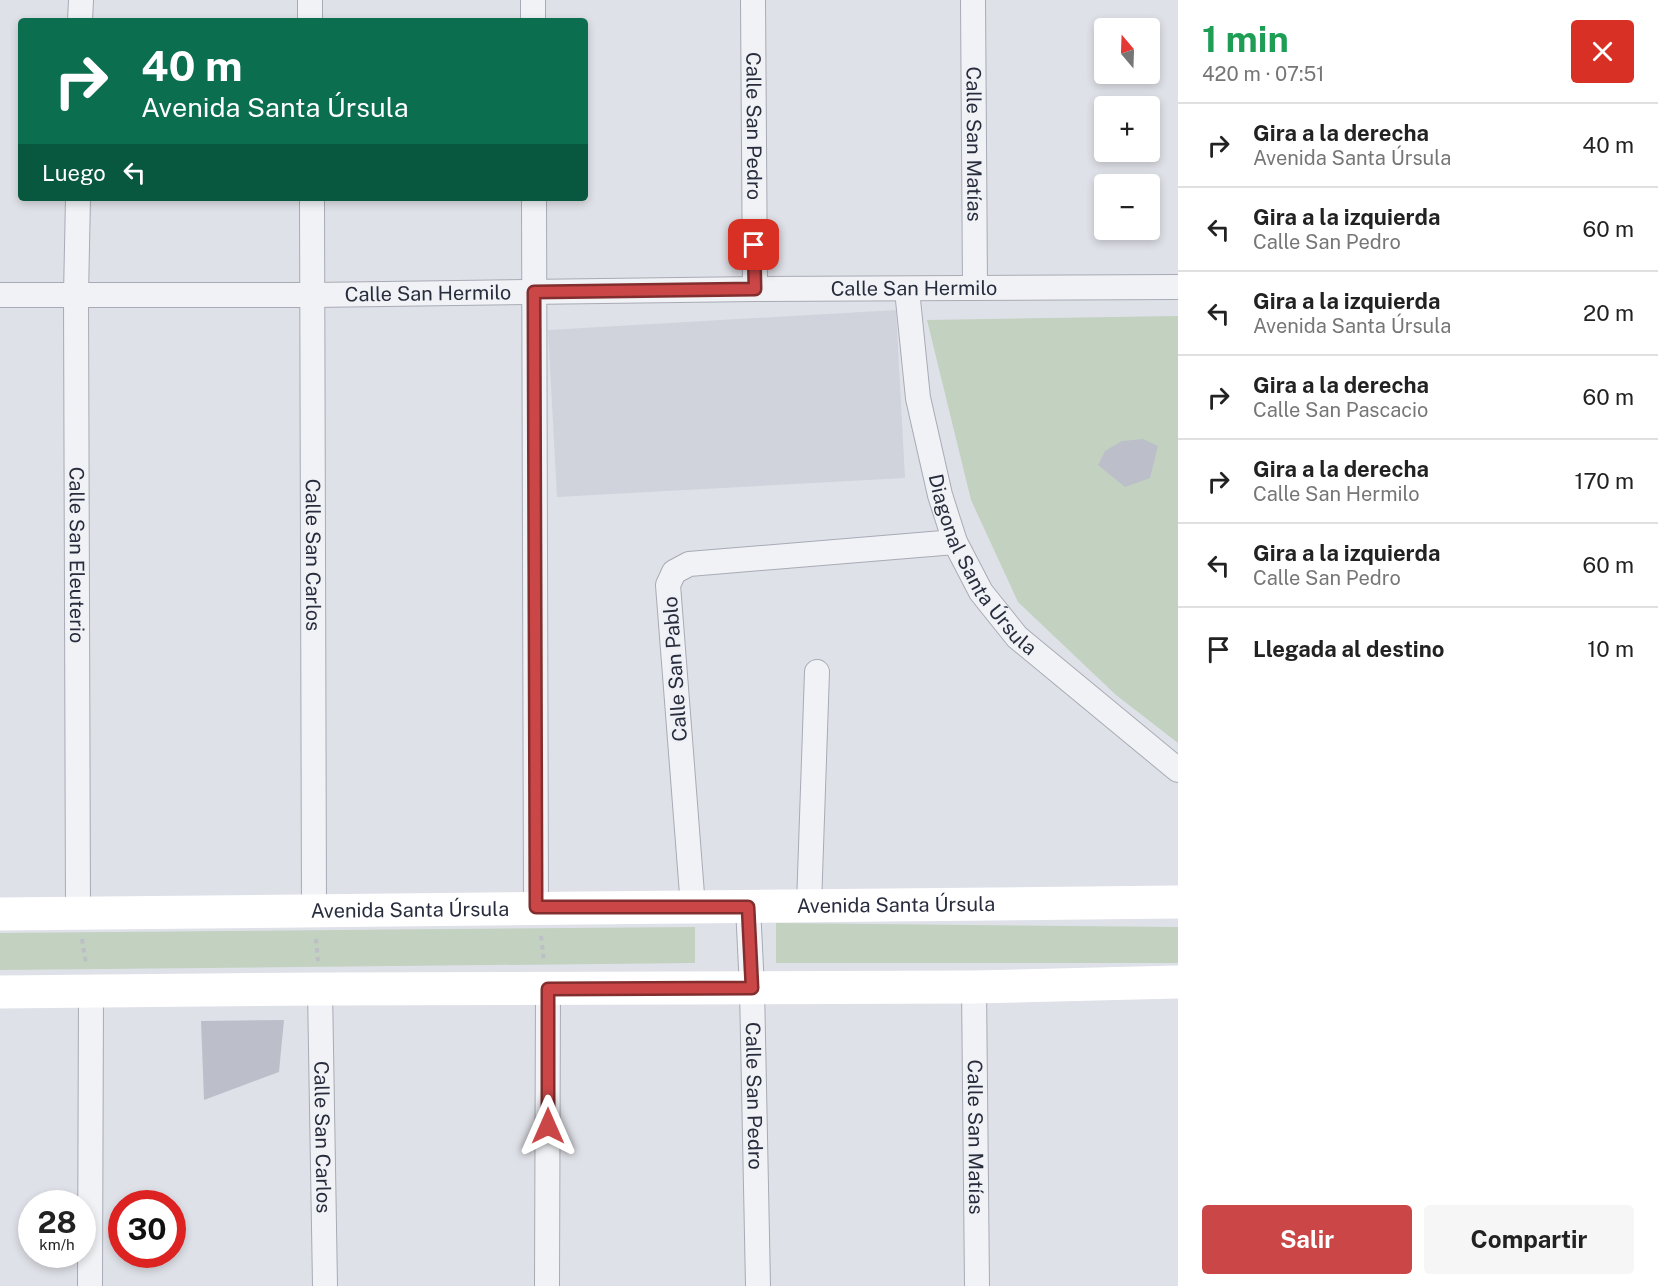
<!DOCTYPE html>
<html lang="es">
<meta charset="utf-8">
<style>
body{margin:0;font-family:"Public Sans",sans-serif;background:#f6f6f6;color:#222;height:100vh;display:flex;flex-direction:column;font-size:22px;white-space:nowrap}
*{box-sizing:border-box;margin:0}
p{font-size:20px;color:#767676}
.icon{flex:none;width:33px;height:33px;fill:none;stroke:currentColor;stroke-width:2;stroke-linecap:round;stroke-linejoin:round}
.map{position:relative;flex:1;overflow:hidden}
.panel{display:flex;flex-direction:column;background:#fff;width:480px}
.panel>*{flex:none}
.guide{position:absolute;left:18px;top:18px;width:570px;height:183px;border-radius:6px;box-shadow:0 3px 9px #0003;background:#0b6e4f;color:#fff;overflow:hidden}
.needle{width:39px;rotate:341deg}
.controls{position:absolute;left:1094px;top:18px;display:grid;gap:12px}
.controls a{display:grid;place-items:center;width:66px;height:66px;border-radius:6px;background:#fff;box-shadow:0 3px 9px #0003;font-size:30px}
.speed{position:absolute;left:18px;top:1190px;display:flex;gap:12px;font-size:30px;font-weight:700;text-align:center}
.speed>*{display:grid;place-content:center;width:78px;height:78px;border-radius:50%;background:#fff;box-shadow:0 3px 9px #0003;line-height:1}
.speed small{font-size:15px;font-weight:400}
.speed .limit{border:9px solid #d22;background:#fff;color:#111}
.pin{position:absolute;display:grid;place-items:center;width:51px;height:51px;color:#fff;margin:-26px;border-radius:12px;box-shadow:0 3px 9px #0006}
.me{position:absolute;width:66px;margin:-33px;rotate:0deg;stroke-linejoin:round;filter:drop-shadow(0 0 4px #0008)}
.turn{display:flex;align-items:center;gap:21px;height:126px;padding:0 24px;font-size:27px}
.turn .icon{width:78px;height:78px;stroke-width:2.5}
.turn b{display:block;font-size:42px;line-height:51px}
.then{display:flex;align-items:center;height:57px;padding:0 24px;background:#0003;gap:12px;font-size:22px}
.round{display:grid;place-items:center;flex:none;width:63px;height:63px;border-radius:6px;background:#f6f6f6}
.head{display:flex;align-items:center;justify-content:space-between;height:102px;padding:0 24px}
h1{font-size:36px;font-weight:700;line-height:45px;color:#1e9e55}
.cta{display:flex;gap:12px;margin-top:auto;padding:12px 24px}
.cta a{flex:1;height:69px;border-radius:6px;background:#ca4647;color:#fff;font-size:24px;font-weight:700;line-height:69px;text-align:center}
.cta a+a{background:#f6f6f6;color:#222}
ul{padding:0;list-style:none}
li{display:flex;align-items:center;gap:18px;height:84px;padding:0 24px;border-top:2px solid #e0e0e0}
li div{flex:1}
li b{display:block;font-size:22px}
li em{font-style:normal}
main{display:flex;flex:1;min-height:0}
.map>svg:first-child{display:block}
.built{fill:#d1d3dc}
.green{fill:#c2d1c0}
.building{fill:#bcbfca}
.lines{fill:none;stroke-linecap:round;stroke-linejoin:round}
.street-casing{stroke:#a8abb5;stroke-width:26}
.path{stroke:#bdbfc6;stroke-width:4;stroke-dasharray:4.5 4.5;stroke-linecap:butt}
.street{stroke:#f1f2f6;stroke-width:24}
.secondary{stroke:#fff;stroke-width:33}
.route-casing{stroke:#832e2e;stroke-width:15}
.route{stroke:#ca4647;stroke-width:10}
.labels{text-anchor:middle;stroke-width:5;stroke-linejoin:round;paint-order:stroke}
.street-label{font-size:20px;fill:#282d3e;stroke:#eef0f5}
</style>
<main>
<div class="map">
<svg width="1178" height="1286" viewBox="0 0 1178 1286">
<rect width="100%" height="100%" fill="#dfe1e8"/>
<path class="built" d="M896 310 905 478 557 497 548 330Z"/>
<path class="green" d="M1178 316V743L1116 695 1018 602 971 500 927 320Z
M776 923 1178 927V963H776Z
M695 927V963L0 970V933Z"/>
<path class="building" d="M1143 439 1158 446 1150 478 1125 487 1098 465 1105 451 1122 441Z
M284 1020 279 1072 204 1100 201 1021Z"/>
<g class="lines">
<g class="street-casing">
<g id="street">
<path d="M310 0V21"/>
<path d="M533 0V21"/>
<path id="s1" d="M753 0 755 289"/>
<path id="s2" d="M973 0 975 288"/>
<path d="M80 21 81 0"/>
<path id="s3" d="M78 198 76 295 78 913"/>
<path id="s4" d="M312 198 314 912"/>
<path d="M534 198 536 907"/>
<path id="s5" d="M907 290 918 398 940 495 955 542 981 592 1017 637 1178 770"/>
<path id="s6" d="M0 295H313L755 289 1178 287"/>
<path d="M809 905 817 672"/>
<path d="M693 907 668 585 674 572 689 564 955 542"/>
<path id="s7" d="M748 907 752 988 758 1286"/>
<path id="s8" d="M974 987 977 1286"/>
<path id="s9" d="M320 989 325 1286"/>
<path d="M90 1286 91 992"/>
<path d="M547 1286 548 989"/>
</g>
</g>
<path class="path" d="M541 936 544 961
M82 939 86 964
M316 939 318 961"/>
<use href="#street" class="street"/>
<g class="secondary">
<path id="s10" d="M0 914 1178 902"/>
<path d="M0 992 320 989 974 987 1178 982"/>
</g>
</g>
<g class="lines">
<g class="route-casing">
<path id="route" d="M548 1126V989L752 988 748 907H536L534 292 755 289 754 245"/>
</g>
<use href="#route" class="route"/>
</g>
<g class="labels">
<g class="street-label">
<text dy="7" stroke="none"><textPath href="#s1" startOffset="126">Calle San Pedro</textPath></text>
<text dy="7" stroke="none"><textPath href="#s2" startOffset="144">Calle San Matías</textPath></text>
<text dy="7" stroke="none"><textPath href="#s6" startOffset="914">Calle San Hermilo</textPath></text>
<text dy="7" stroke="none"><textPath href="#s6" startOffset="428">Calle San Hermilo</textPath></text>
<text dy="7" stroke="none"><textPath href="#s3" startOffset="357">Calle San Eleuterio</textPath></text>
<text dy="7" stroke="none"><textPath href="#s4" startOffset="357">Calle San Carlos</textPath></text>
<text dy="7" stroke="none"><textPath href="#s5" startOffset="290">Diagonal Santa Úrsula</textPath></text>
<text transform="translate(675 669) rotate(-94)" y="7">Calle San Pablo</text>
<text dy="7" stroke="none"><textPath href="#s10" startOffset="896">Avenida Santa Úrsula</textPath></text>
<text dy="7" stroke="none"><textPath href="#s10" startOffset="410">Avenida Santa Úrsula</textPath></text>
<text dy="7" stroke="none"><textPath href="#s7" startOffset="189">Calle San Pedro</textPath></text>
<text dy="7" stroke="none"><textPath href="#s9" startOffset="148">Calle San Carlos</textPath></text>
<text dy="7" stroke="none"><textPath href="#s8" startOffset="150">Calle San Matías</textPath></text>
</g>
</g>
</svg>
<div class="controls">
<a><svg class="needle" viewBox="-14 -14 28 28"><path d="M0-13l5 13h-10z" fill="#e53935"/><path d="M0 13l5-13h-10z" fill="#767676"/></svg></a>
<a>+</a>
<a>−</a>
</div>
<div class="speed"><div>28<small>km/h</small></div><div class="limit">30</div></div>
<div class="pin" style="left:754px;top:245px;background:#d93025"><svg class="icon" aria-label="arrive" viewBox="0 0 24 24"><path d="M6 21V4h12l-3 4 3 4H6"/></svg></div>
<svg class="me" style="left:548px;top:1126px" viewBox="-20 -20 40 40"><path d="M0-17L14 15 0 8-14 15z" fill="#ca4647" stroke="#fff" stroke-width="4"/></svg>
<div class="guide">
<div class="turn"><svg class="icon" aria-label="right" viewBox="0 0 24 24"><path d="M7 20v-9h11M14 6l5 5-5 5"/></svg><div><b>40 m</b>Avenida Santa Úrsula</div></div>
<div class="then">Luego<svg class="icon" aria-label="left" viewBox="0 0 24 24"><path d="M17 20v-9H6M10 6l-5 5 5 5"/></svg></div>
</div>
</div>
<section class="panel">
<div class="head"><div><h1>1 min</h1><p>420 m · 07:51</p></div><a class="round" style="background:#d93025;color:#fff"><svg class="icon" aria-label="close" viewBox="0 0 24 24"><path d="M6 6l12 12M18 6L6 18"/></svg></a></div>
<ul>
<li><svg class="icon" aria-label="right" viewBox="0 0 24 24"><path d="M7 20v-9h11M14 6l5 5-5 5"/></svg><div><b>Gira a la derecha</b><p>Avenida Santa Úrsula</p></div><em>40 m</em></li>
<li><svg class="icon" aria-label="left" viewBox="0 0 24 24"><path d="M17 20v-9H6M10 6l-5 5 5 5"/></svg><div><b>Gira a la izquierda</b><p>Calle San Pedro</p></div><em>60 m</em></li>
<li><svg class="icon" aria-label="left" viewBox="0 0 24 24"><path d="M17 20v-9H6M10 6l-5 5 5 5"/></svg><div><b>Gira a la izquierda</b><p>Avenida Santa Úrsula</p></div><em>20 m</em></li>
<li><svg class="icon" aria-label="right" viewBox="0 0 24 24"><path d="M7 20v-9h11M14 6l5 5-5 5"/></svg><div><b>Gira a la derecha</b><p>Calle San Pascacio</p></div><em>60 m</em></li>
<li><svg class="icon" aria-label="right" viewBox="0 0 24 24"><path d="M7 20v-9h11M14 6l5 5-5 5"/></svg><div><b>Gira a la derecha</b><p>Calle San Hermilo</p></div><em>170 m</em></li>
<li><svg class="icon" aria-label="left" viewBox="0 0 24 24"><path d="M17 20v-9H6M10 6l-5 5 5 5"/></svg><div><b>Gira a la izquierda</b><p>Calle San Pedro</p></div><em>60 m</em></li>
<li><svg class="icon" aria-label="arrive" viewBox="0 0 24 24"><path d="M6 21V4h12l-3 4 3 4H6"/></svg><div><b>Llegada al destino</b></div><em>10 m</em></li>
</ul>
<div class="cta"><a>Salir</a><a>Compartir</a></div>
</section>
</main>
